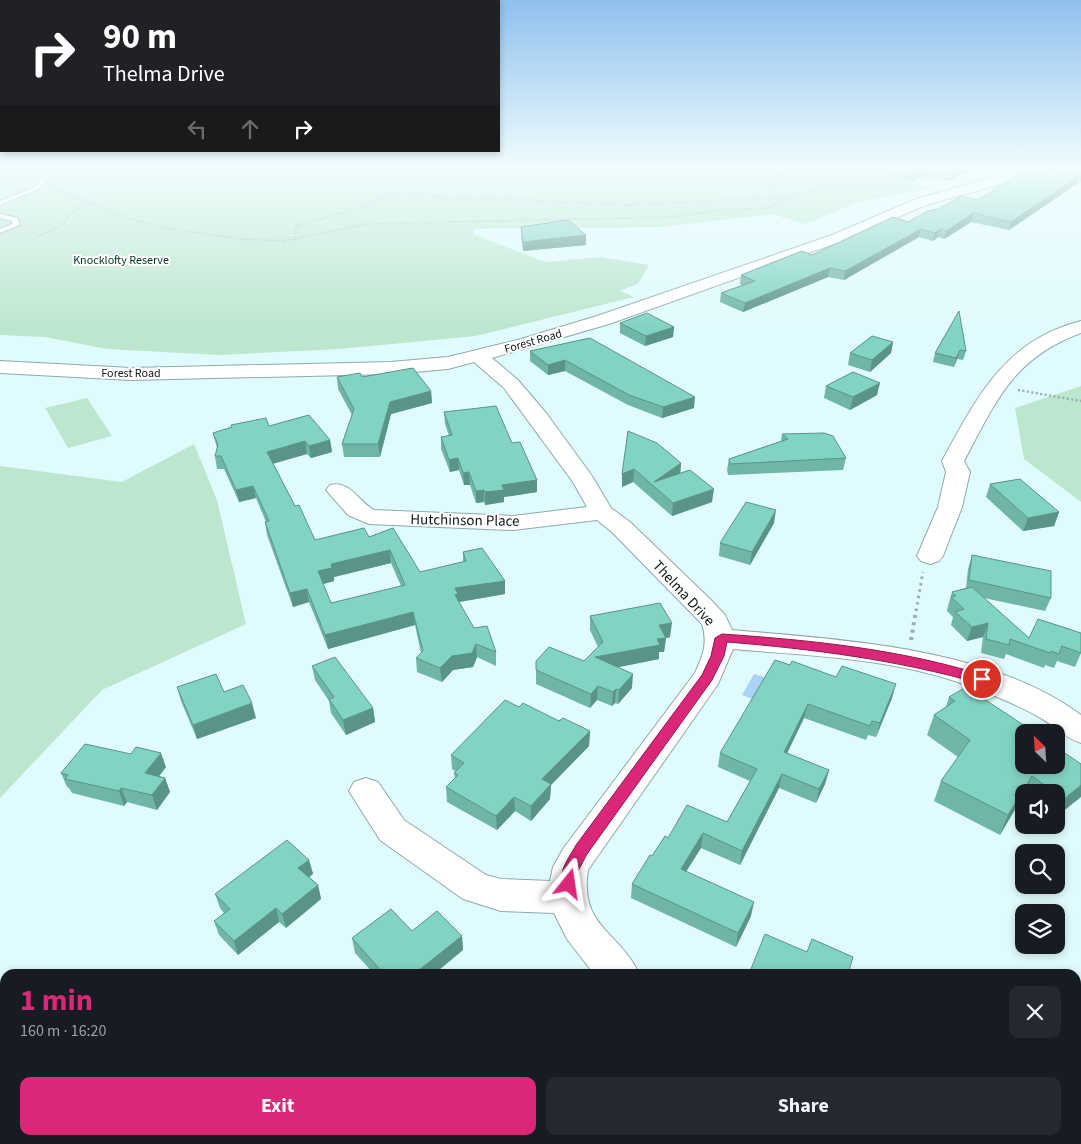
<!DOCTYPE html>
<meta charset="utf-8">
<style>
body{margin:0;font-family:"Source Sans 3",sans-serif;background:#242831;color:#f1f3f6;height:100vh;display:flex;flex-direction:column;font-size:19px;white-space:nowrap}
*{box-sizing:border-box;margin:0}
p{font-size:16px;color:#9ea1a6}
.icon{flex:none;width:28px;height:28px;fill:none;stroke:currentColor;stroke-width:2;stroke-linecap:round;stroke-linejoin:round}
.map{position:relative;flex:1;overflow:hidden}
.side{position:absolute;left:0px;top:969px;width:1081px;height:176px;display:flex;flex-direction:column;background:#171b24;border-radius:15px 15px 0 0;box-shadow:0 2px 8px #0003}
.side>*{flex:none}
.banner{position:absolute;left:0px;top:0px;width:500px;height:152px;box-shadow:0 2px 8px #0003;background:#202124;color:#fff;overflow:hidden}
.needle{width:32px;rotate:335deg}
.controls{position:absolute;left:1015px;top:724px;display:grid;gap:10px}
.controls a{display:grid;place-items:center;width:50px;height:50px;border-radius:10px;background:#171b24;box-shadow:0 2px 8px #0003;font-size:25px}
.pin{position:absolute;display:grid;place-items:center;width:42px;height:42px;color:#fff;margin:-21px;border:2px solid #fff;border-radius:50%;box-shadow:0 1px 5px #0007}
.me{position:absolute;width:55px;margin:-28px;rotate:15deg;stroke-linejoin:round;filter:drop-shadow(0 0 4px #0008)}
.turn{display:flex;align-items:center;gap:18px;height:105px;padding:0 20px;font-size:22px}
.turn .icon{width:65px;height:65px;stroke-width:2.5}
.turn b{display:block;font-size:35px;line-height:42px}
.lanes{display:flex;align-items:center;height:48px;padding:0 20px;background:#0003;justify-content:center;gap:25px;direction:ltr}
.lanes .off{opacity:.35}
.round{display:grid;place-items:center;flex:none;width:52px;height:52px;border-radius:10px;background:#242831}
.summary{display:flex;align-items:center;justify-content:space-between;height:85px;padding:0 20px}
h1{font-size:30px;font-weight:700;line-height:38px;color:#db2777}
.primary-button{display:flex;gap:10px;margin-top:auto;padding:10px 20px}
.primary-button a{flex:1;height:58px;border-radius:10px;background:#db2777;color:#fff;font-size:20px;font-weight:700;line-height:58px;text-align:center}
.primary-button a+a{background:#242831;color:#f1f3f6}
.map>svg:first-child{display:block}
.green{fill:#bce6ce}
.water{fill:#a9d3f7}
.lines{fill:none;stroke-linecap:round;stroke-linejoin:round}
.lane-casing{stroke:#8fa9ab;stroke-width:2}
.street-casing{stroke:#8fa9ab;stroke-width:2}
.path-far3{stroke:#99aeaf;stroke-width:2;stroke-dasharray:1 2;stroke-linecap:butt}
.path-far2{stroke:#99aeaf;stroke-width:2.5;stroke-dasharray:2 2.5;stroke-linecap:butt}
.path-far1{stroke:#99aeaf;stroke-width:3;stroke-dasharray:2.5 4;stroke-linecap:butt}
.path{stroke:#99aeaf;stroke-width:4;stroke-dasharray:3 4.5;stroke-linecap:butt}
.lane{fill:#fff;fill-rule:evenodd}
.street{fill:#fff;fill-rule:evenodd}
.wall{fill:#6fb5a8;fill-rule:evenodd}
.shaded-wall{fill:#5a9488}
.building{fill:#81d3c3;stroke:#5a9488;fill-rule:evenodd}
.route{fill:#db2777;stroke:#8e194d}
.labels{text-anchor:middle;stroke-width:4;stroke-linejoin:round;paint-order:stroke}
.far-park-label{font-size:12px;fill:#013922;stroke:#fff}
.far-street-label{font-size:12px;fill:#111b1b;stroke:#fff}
.street-label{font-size:15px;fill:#111b1b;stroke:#fff}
</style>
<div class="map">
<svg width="1081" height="1144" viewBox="0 0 1081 1144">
<rect width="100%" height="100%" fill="#e0fbfd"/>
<path class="green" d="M0 169H861L931 188 859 202 805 224 772 214 661 227 474 229 473 234 545 262 601 257 649 265 638 284 620 291 634 297 476 336 339 349 219 355 107 349 45 337 0 335Z
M1081 386V502L1024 459 1015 408Z
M87 398 112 436 68 448 45 408Z
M194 444 217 500 246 624 102 690 0 798V466L122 482Z"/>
<path class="water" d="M754 674 767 678 755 700 742 695Z"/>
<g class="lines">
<g class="lane-casing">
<path id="lane" d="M42 179 47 180 37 190 0 205V201L33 188Z
M0 214 18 218 20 225 0 233V229L12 224V221L0 218Z"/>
</g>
<g class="street-casing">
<path id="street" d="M1024 169H1046L1045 172 926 205 842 241 609 324 492 358 518 380 546 413 592 476 611 508 630 522 711 600 725 615 732 630C842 640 990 647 1081 715V743C1065 738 1054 725 1039 717 1016 704 991 694 966 685 893 658 810 656 733 649L718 684 588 870C579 928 620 931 639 974H594L567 939 554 913 501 911 463 899 380 840 349 791 354 782 366 778 378 782 404 820 486 875 501 879 550 881 553 867 563 849 695 673C703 656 708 643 702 624L612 532 597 520 513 530 369 524 348 515 326 490 330 485C350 480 358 501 374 510L513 516 587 507 573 482 504 388 474 362 448 369 391 374 131 380 0 373V361L131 368 391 362 448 357 521 339 597 316 832 235 916 199Z
M1081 321V333C1013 358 996 401 964 461L970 472 962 507 943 556 939 561 930 564 921 561 917 556 938 507 946 472 942 461C977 397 1005 340 1081 321Z
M749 1140H794L795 1144H750Z"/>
</g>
<path class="path-far3" d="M53 188 124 217 165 228 241 239 284 241 367 224 671 217 721 210 767 208 815 189 863 187 909 189
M775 198 770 181 792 169
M38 236 59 227 76 209 90 204
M294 240 296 226 356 209 388 194 626 205 790 198"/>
<path class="path-far2" d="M1018 390 1081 401"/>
<path class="path-far1" d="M916 611 923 572"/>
<path class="path" d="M911 640 916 610"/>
<use href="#lane" class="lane"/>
<use href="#street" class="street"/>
</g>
<path class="wall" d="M867 169H974L949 181 926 176 912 182Z
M1050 170 1079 175 1081 173V182L1078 181V183L1009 230 971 222 944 239 938 237 933 241 919 237 844 280 828 277 743 312 720 302 721 293 742 285 740 284 741 275 812 255 908 222 938 209 978 200Z
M521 227 586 235V245L523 251 521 236Z
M959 311 966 351 963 360 957 359 954 367 933 362 935 353Z
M620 323 674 327 673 337 645 346 620 333Z
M590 338 694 408 662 418 628 405 565 371 548 375 530 361V351Z
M893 342 891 353 870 372 848 365 850 353Z
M337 377H362L431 391 432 403 391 414 380 457H344L342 444 352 415 338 389Z
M826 386 877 395 850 410 824 398Z
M444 412 512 443 537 480V492L504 497V502L485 505 484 502 476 503 470 485H464L459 470 450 472 441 449V437L449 436 445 424Z
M231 425 269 426 330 440 332 452 311 458 307 454 273 463 295 506 315 540 369 537 393 528 420 572 463 562V552L505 581V594L459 602 474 628 496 652V666L477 657 473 667 453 670 442 682 417 672 416 658 421 653 415 625 328 649 309 602 293 607 267 535 265 522H266L256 498 239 502 224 469H217L215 456 217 448 213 433 232 427ZM391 563 401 586 331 603 323 584 334 581V577Z
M628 431 681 463 680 474 712 502 672 516 633 482 622 487V474Z
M782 434 846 458 843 470 728 475 727 470 729 459 781 441Z
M990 484 1059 512 1054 526 1023 531 986 497Z
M774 523 750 565 719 556 720 543Z
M972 555 1051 598 1045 611 984 598 1029 638 1038 619 1081 653 1075 667 1057 661 1054 668 1045 665 1044 668 1006 654 1004 659 981 653 983 637 967 641 951 625 953 617 947 611 948 606 952 592 966 588 968 569Z
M590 616 670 637 666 638 664 652H659V659L618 667 632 688 618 704 615 703 612 706 597 700 590 708 536 684V661H584L598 647 590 630Z
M790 665 836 677 892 698 876 737 868 735 866 740 804 718 787 753 829 770 825 784 816 803 779 788 740 865 701 848 686 871 751 916 736 947 631 898 632 884 652 856 668 838 727 822 750 781 718 767 720 753Z
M312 666 373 708 375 722 346 735 331 713 329 701 315 680Z
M177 687 224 692 256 718 197 739 181 701Z
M949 697 1081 764 1056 817V792H1024V796H1023L1000 835 934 801 941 781 958 757 927 735 934 715 946 707Z
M519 707 590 731 589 746 551 785 550 799 531 821 515 811 497 830 447 802 446 787 455 778 454 773 455 771 452 769 451 755Z
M166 767 159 776 165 778 170 792 157 810 127 802 124 806 72 793 69 788 67 787 61 773Z
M309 860 313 874 309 877 318 885 321 899 286 928 279 922 238 955 219 935 214 921 224 913 220 908 215 894Z
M412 931 462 936 463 950 434 974H374L355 953 352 938Z
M115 1140H164L161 1144H121Z
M606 1140H680L683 1144H605Z
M919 1140H971L986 1144H917Z"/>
<path class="shaded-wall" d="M926 169H928L926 176 912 182 913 174Z
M961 169H974L949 181 951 174Z
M1080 175 1078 183 1009 230 1011 222Z
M973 213 971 222 944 239 946 231Z
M921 229 919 237 844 280 845 271Z
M940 229 938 237 933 241 935 233Z
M586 235V245L523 251V242Z
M830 268 828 277 743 312 745 303Z
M674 327 673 337 645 346 646 336Z
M893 342 891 353 870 372 872 360Z
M960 350 957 359 954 367 956 358Z
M565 360V371L548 375V365Z
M880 383 877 395 850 410 853 397Z
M431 391 432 403 391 414 380 457 378 444 390 402Z
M695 397 694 408 662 418 663 407Z
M330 440 332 452 311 458 309 446Z
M305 441 307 454 269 465 267 452Z
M458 458 459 470 450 472 449 460Z
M681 463 680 476 654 482Z
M634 469 633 482 622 487V474Z
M469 472 470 485H464L463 473Z
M537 480V492L504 497V502L485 505V492L502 485Z
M253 486 256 498 239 502 236 490Z
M714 489 712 502 672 516 673 503Z
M484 490V502L476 503V491Z
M776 510 774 523 750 565 752 552Z
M1059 512 1054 526 1023 531 1028 518Z
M390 550 391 563 334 577V581L320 585 318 571 331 564Z
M505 581V594L459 602 456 608 455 588Z
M307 589 309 602 293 607 290 593Z
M413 612 415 625 328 649 325 635Z
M672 623 670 637 666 638 664 652H659V659L595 672V657L659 625Z
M988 623 983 637 967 641 972 627Z
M476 644 477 657 473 667 453 670 442 682 440 668 452 656Z
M633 674 632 688 618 704 619 690Z
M896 684 892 698 876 737 880 723Z
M598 686 597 700 590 708 591 694Z
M616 689 615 703 612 706 613 692Z
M252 703 256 718 197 739 193 725Z
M808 704 804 718 781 766 784 752Z
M373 708 375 722 346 735 343 720Z
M590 731 589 746 551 785 550 799 531 821V806L542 779Z
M161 753 166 767 150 788 145 773Z
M829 770 825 784 816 803 819 789Z
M782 774 779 788 740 865 742 851Z
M1032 776 1024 794 1000 835 1008 815Z
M165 778 170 792 157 810 152 795Z
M1081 785V797L1056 817V815L1064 799Z
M121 788 127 802 124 806 119 791Z
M514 797 515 811 497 830 496 816Z
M703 833 701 848 679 883 681 869Z
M309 860 313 874 302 883 298 868Z
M318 885 321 899 286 928 282 914Z
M754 902 751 916 736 947 738 933Z
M276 908 279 922 238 955 234 941Z
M462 936 463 950 434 974H414Z
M1081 1060V1069L1076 1072V1063Z
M147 1140H164L161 1144H144Z
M382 1140H390L389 1144H381Z"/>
<path class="building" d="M895 169H926L913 174Z
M932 169H961L951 174Z
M1034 169H1050L1080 175 1011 222 973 213 946 231 940 229 935 233 921 229 845 271 830 268 745 303 721 293 755 281 741 275 802 251 812 255 893 217 908 222 928 211 938 209 962 196 978 200 1018 174Z
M568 220 586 235 523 242 521 227Z
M959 311 966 351 960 350 956 358 935 353Z
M647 313 674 327 646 336 620 323Z
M872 336 893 342 872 360 850 353Z
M590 338 695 397 663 407 629 395 565 360 548 365 530 351Z
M413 368 431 391 390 402 378 444H342L354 409 337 377 360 373 362 377Z
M853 372 880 383 853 397 826 386Z
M496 406 512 443 520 442 537 480 502 485 504 490 485 492 484 490 476 491 469 472 463 473 458 458 449 460 441 437 452 435 444 412Z
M309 415 330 440 309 446 305 441 267 452 295 506 299 505 315 540 364 528 369 537 393 528 420 572 466 561 463 552 482 548 505 581 455 588 458 594 455 595 474 628 487 626 496 652 476 644 472 653 452 656 440 668 416 658 423 651 413 612 325 635 307 589 290 593 265 522 269 521 253 486 236 490 221 456H215L218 445 213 433 232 427 231 425 266 418 269 426ZM390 550 405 585 331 603 318 571 332 568 331 564Z
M628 431 657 443 681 463 654 482 690 470 714 489 673 503 634 469 622 474Z
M824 433 833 436 846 458 730 464 729 459 788 439 782 434Z
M1020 479 1059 512 1028 518 990 484Z
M746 502 776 510 752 552 720 543Z
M972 555 1051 571V598L969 580Z
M972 587 1029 638 1038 619 1081 633V653L1062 646 1059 654 1051 651 1050 653 1010 639 1009 645 986 639 988 623 972 627 955 612 964 609 951 597 956 596 952 592Z
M660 603 672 623 659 625 666 638 657 639 660 645 595 657 633 674 619 690 616 689 613 692 598 686 591 694 536 670V661L549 647 584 661 603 642 590 616Z
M335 657 373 708 343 720 329 699 334 697 312 666Z
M775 660 790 665 792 661 836 677 842 666 896 684 880 723 872 721 870 726 808 704 784 752 829 770 819 789 782 774 742 851 703 833 681 869 754 902 738 933 632 884 650 855 652 856 665 836 668 838 687 805 727 822 757 769 720 753Z
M216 674 224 692 243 685 252 703 193 725 177 687Z
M966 687 1034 732H1024V765H1056V747L1081 764V785L1064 799 1032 776 1008 815 941 781 970 740 934 715 955 701 949 697Z
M505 700 519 707 523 703 559 721 563 718 590 731 542 779 551 784 531 806 514 797 496 816 446 787 458 775 454 773 464 763 451 755Z
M85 744 131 754 136 747 161 753 145 773 165 778 152 795 121 788 119 791 65 779 68 775 61 773Z
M287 840 309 860 298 868 318 885 282 914 276 908 234 941 214 921 230 909 215 894Z
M391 909 412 931 437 911 462 936 414 974H384L352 938Z
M765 934 807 952 812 939 853 957 848 974H749Z
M1076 1039 1081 1045V1060L1076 1063Z
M128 1140H147L144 1144H135Z
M192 1140H382L381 1144H200L191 1143Z
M612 1140H680L683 1144H615Z
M923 1140H971L986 1144H923Z"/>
<linearGradient id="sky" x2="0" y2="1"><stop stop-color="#8fc0ee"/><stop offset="0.51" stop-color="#f1fdfe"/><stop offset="1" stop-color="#f1fdfe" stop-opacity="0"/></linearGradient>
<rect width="1081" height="329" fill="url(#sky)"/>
<path class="route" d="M722 634C810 640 901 649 986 676L988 679 982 684C898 660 813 649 727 642L724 656 712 680 587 854 578 871 574 889 569 891 563 889C556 874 569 858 576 845L702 675 711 656 715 638Z"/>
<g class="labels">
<g class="far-park-label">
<text x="121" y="264">Knocklofty Reserve</text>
</g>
<g class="far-street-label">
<text transform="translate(533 341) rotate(-16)" y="4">Forest Road</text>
<text x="131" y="377">Forest Road</text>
</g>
<g class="street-label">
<text transform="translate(465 520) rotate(1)" y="5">Hutchinson Place</text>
<text transform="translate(684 593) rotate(47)" y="5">Thelma Drive</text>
</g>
</g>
</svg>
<div class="controls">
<a><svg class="needle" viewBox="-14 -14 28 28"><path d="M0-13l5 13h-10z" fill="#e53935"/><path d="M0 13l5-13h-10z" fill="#9ea1a6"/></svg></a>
<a><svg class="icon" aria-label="sound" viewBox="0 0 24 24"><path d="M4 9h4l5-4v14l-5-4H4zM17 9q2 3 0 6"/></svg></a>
<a><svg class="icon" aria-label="search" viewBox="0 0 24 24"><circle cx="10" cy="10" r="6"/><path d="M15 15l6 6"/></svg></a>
<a><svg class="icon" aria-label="layers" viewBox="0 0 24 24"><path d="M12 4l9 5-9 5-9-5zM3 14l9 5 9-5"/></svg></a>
</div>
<div class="pin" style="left:982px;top:679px;background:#d93025"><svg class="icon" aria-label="arrive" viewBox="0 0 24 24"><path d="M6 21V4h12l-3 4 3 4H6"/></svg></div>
<svg class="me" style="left:569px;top:884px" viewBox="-20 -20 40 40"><path d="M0-17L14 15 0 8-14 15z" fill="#db2777" stroke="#fff" stroke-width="4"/></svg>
<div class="banner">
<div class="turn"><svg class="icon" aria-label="right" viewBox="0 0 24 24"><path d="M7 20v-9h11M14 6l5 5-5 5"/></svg><div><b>90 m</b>Thelma Drive</div></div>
<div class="lanes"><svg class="icon off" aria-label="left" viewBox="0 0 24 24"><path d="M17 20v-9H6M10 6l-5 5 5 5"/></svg><svg class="icon off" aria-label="ahead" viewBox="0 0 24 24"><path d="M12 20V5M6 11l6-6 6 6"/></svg><svg class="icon" aria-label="right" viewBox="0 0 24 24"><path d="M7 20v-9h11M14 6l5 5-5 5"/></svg></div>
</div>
<section class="side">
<div class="summary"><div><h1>1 min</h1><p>160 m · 16:20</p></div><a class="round"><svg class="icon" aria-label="close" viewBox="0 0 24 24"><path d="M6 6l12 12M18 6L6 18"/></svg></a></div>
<div class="primary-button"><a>Exit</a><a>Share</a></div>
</section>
</div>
